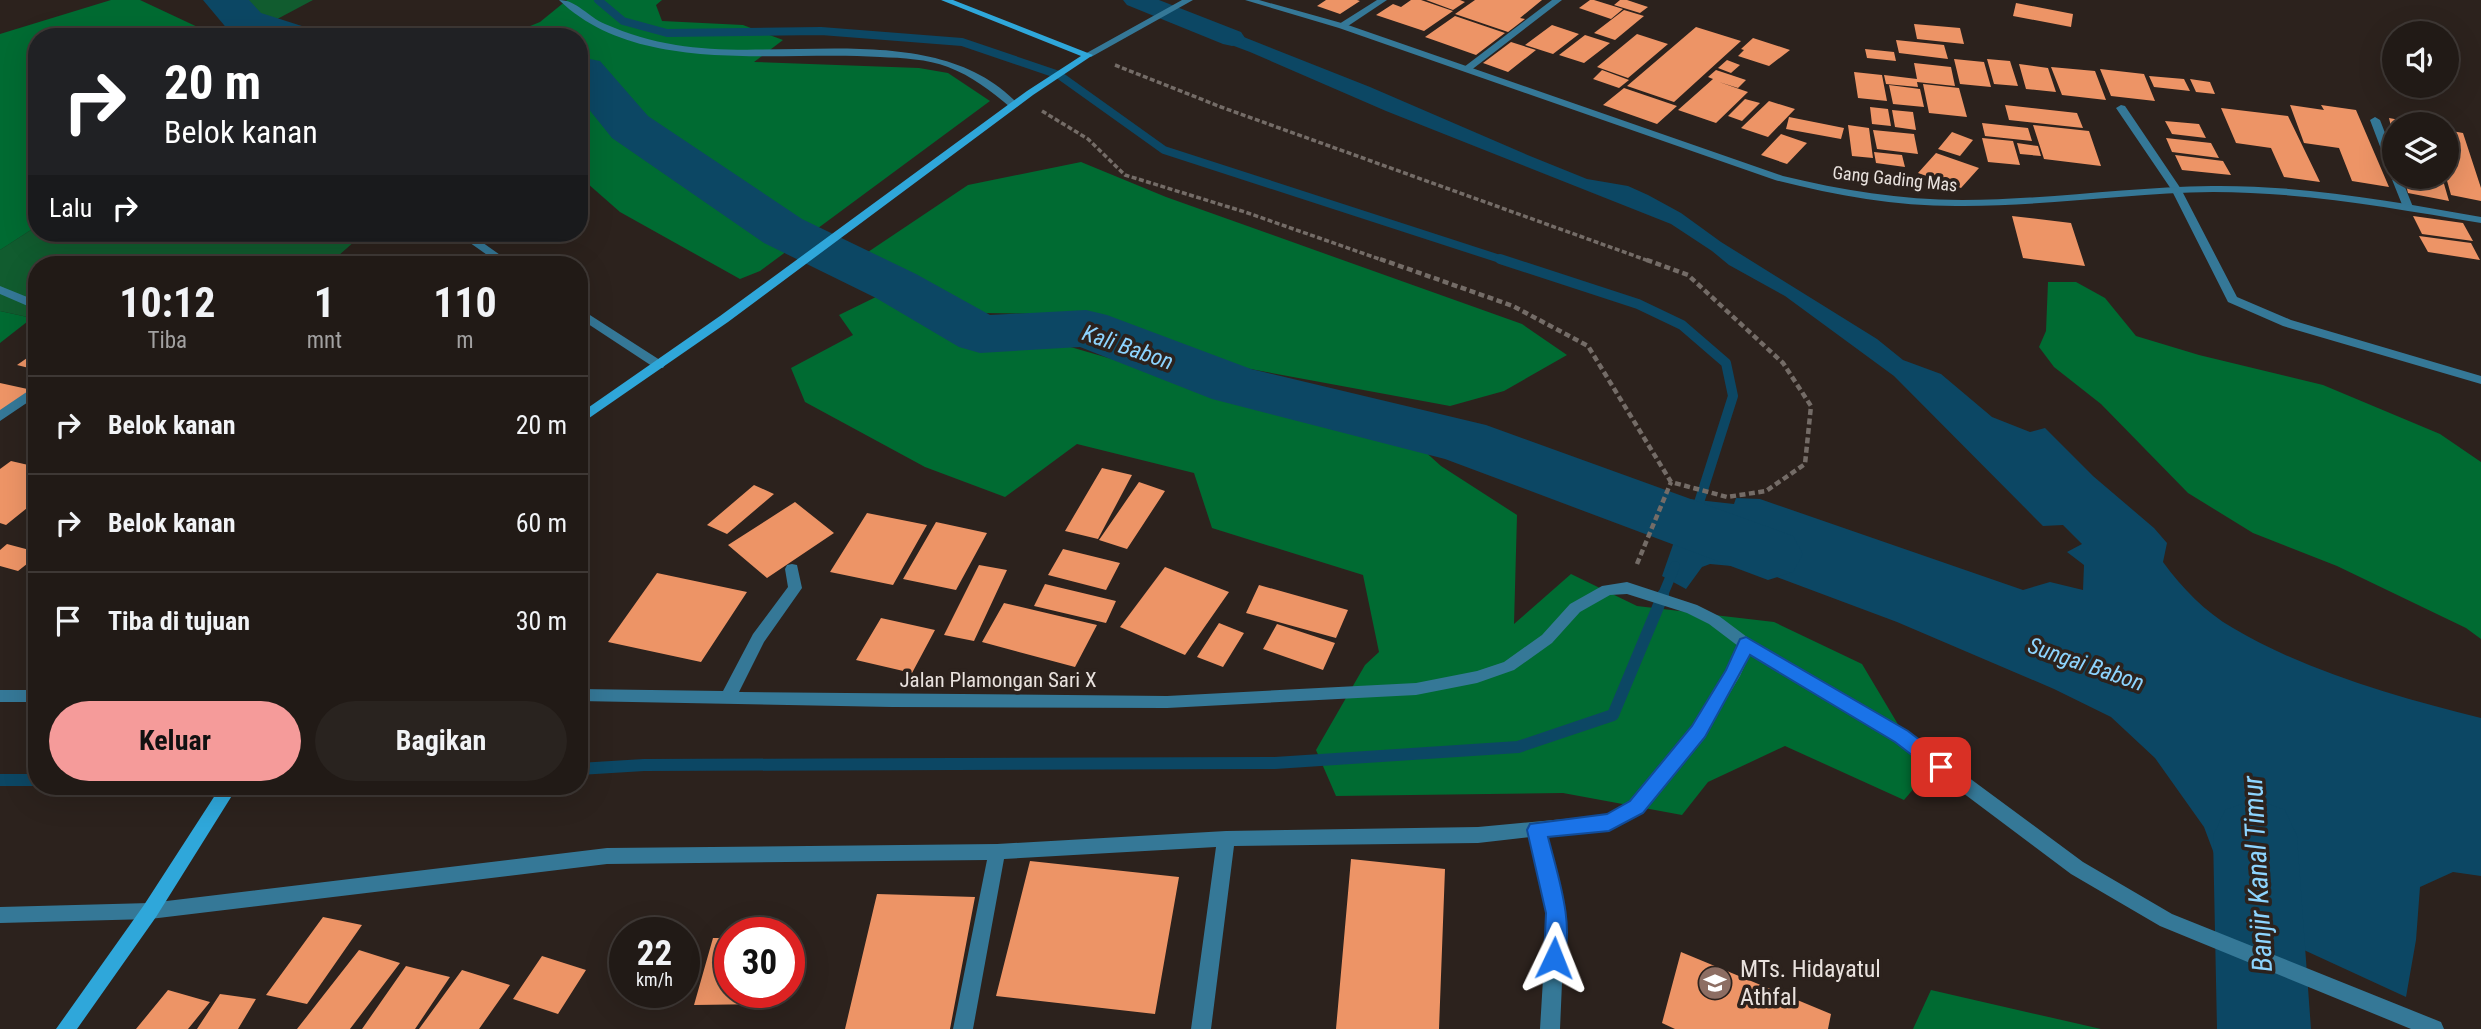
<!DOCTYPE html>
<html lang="id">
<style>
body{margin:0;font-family:"Roboto Condensed",sans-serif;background:#29231f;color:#f1f3f6;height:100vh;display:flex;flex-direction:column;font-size:26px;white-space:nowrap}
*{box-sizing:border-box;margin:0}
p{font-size:23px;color:#a2a1a1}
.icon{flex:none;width:38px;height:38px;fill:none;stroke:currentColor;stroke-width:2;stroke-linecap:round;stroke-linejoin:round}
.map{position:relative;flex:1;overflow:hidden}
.details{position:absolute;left:28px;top:256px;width:560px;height:539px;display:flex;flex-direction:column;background:#211a16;border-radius:28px;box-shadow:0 7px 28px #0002,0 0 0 2px #3e3835}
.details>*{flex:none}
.guide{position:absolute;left:28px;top:28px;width:560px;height:214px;border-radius:28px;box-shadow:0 7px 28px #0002,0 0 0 2px #3e3835;background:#202124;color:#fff;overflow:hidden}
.fabs{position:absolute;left:2382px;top:21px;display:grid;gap:14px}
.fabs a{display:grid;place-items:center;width:77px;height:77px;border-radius:50%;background:#211a16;box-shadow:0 7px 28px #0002,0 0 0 2px #3e3835;font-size:35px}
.speed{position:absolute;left:609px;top:917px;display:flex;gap:14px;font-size:35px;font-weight:700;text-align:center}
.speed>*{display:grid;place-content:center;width:91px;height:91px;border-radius:50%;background:#211a16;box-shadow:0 7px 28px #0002,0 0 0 2px #3e3835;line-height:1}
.speed small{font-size:18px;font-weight:400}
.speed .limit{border:10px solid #d22;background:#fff;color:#111}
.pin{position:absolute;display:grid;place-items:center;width:60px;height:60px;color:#fff;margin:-30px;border-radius:14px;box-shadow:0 4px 10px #0006}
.me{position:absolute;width:77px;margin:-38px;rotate:2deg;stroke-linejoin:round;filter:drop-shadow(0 0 5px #0008)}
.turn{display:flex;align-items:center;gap:24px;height:147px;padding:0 21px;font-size:32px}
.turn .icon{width:91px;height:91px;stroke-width:2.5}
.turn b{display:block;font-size:49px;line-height:60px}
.then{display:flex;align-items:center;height:66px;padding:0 21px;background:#0003;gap:14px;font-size:26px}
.eta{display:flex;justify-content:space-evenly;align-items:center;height:119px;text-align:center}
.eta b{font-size:42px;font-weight:700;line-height:49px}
.button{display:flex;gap:14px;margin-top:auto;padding:14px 21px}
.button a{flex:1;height:80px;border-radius:42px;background:#f59b9a;color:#111;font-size:28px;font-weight:700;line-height:80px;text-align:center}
.button a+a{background:#29231f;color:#f1f3f6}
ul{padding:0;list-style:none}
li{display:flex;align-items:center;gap:21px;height:98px;padding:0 21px;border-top:2px solid #3e3835}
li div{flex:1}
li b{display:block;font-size:26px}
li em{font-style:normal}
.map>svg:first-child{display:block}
.green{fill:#115c2f}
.forest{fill:#006b32}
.water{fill:#0c4764}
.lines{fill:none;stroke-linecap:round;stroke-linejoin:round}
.stream-far2{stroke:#0c4764;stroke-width:8}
.stream-far1{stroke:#0c4764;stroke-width:10}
.stream{stroke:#0c4764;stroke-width:12}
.canal{fill:#0c4764;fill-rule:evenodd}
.river{fill:#0c4764;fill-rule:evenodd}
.building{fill:#ed9466}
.path-far1{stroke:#746c67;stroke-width:3.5;stroke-dasharray:5 2.5;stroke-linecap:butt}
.path{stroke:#746c67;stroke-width:4.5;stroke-dasharray:6 3.5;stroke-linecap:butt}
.service{fill:#357897;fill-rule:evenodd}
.minor{fill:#357897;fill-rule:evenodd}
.tertiary{fill:#357897;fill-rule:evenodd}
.secondary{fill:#2fa7da;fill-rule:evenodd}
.route{fill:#1a73e8;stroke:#114b97;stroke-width:2}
.labels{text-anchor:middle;stroke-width:7;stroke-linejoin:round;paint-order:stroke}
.far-street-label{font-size:18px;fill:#e9e2de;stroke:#2c221d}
.street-label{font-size:21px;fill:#e9e2de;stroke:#2c221d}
.water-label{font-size:23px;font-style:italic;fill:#8dd4fe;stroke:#2c221d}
.near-poi-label{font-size:24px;fill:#e9e2de;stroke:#2c221d;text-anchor:start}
.near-water-label{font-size:28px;font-style:italic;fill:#8dd4fe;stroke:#2c221d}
</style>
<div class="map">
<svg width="2481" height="1029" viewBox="0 0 2481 1029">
<rect width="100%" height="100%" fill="#2c221d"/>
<path class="green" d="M236 0H313L266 25 250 21Z
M37 226V233H364L329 264H37V319L0 311V250Z"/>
<path class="forest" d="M111 0H140L219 37H37V226L0 250V34Z
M567 0H662L656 5 662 21 743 25 783 40 754 62 919 68 948 73 990 101 760 271 740 279 620 212 579 176V37H503L540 22Z
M1081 162 1166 197 1522 324 1567 355 1504 391 1450 406 1245 368 1103 315 984 313 862 256 968 185Z
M2048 282H2076L2105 298 2136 336 2199 355 2323 385 2440 434 2481 462V639L2466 628 2337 566 2253 533 2188 493 2101 404 2054 367 2039 347 2046 331Z
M878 296 975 347 1043 339 1184 380 1225 395 1402 431 1441 466 1517 515 1514 624 1571 574 1637 606 1774 622 1862 664 1927 773 1904 800 1785 746 1708 782 1682 815 1563 793 1336 796 1316 750 1365 665 1379 652 1363 575 1212 528 1194 473 1077 444 1005 497 925 467 805 402 791 368 853 335 839 315Z
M0 311 32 318 0 343Z
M1931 990 2101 1029H1913Z"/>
<path class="water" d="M1188 12 1211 24 1370 87 1530 156 1587 179 1628 186 1648 195 1681 213 1721 242 1877 339 1903 360 1941 374 1992 417 2030 432 2045 428 2093 476 2154 528 2167 543 2163 562C2182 588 2205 612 2233 628 2305 671 2400 698 2481 718V876L2453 872 2420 887 2416 940 2406 997 2239 920 2204 827 2155 758 2111 717 2054 689 1897 622 1753 568 1710 564 1702 567 1686 589 1662 576 1689 499 1734 504 1736 498 1760 499 2023 590 2050 582 2083 590 2084 565 2067 552 2082 544 2063 525 2043 526 1894 376 1785 296 1729 265 1712 251 1671 224 1386 111 1250 52 1170 22Z"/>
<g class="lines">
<path class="stream-far2" d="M598 0 623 21 667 33 821 31 962 42 1059 75 1164 150 1506 261"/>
<path class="stream-far1" d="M1500 259 1638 304 1682 325 1726 363 1733 396 1696 512
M1662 597 1675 566"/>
<path class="stream" d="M579 769 644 765 1275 763 1518 747 1613 715 1663 595
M0 780H37"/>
<path class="canal" d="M1123 0H1159L1241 32 1245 38 1241 44 1232 46 1223 44 1127 5Z"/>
<path class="river" d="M203 0H249L261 13 305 27 311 37H245L229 31Z
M579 57 600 61 648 116 802 219 916 274 990 315 1086 310 1107 315 1251 369 1486 425 1793 536 1803 554 1793 572 1768 580 1445 459 1212 399 1080 347 980 353 959 347 876 298 764 243 612 138 579 97Z
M2255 799 2285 810 2297 836 2311 1029H2217L2213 836 2225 810Z"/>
</g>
<path class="building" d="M1326 0H1357L1360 1 1340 14 1317 6Z
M1411 0H1421L1453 11 1424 31 1376 15 1393 4 1401 7Z
M1426 0H1460L1465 2 1453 10Z
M1475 0H1542L1520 18 1525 19 1508 32 1455 14Z
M1590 0H1594L1623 9 1611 19 1579 8Z
M1620 0H1627L1648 7 1640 13 1614 5Z
M2016 3 2073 14 2071 27 2013 16Z
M1624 10 1644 16 1615 40 1594 33Z
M1455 16 1505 33 1476 55 1425 37Z
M1914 24 1960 28 1964 44 1917 39Z
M1552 25 1579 34 1553 54 1525 45Z
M1696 27 1741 41 1674 102 1627 86Z
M1637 34 1668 44 1628 78 1597 67Z
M1585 35 1610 43 1584 63 1559 55Z
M1753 38 1790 50 1769 66 1738 56 1744 50 1741 49Z
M1896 40 1944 45 1948 59 1899 53Z
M1511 42 1536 50 1508 72 1483 63Z
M1865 49 1894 52 1896 61 1867 58Z
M1954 59 1984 62 1991 87 1960 84Z
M1987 59 2010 61 2018 86 1994 84Z
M1727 60 1740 65 1731 73 1718 68Z
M1914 63 1951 67 1955 86 1917 82 1918 87 1886 84 1884 75 1917 79Z
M2019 64 2048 68 2056 92 2026 89Z
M2051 67 2095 71 2106 100 2062 95Z
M2100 69 2144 74 2155 101 2111 96Z
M1602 70 1629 80 1619 88 1593 79Z
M1716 70 1746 80 1738 88 1719 82 1748 92 1716 123 1678 110 1713 79 1708 77Z
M1854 72 1882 75 1887 101 1858 98Z
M2149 76 2184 79 2190 91 2154 87Z
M2190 79 2210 82 2215 94 2196 92Z
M1923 84 1959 88 1967 117 1929 113Z
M1889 85 1920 89 1924 107 1893 104Z
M1624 88 1677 106 1657 124 1603 105Z
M1745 99 1760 103 1742 121 1728 116Z
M1769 101 1795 109 1768 137 1741 128Z
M2005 105 2077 113 2083 128 2009 120Z
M2290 105 2324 110 2321 105 2356 110 2389 187 2352 181 2339 148 2304 143Z
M1870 107 1888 109 1891 126 1872 124Z
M2221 108 2288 116 2320 182 2284 177 2271 148 2236 143Z
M1892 110 1913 112 1916 130 1895 127Z
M1789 117 1844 128 1841 139 1786 129Z
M2389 118 2416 123V124H2394L2393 135Z
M2165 121 2199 124 2206 138 2172 134Z
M1982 123 2028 128 2032 141 1985 136Z
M1848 125 1869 128 1873 158 1852 156Z
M2033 125 2089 131 2101 166 2044 159Z
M1873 130 1914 134 1918 154 1877 149Z
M2446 130 2463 133 2481 188V201L2451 195 2446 177Z
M1952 132 1973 140 1960 156 1938 149Z
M1781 134 1807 143 1787 164 1761 155Z
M1982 138 2013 141 2020 165 1988 162Z
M2166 138 2211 143 2219 158 2172 152Z
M2017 143 2038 146 2041 156 2020 154Z
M1874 152 1902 155 1905 167 1876 163Z
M1936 153 1979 168 1961 188 1918 173Z
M2175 155 2223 161 2231 175 2182 170Z
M2404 177H2442L2449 201 2408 193Z
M2012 216 2071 223 2085 266 2023 258Z
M2413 216 2463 223 2473 241 2422 234Z
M2419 236 2471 243 2480 260 2428 252Z
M37 351V370L17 365Z
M0 383 32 390 0 411Z
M11 461 37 467V500L6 525 0 523V469Z
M1102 468 1132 475 1098 539 1065 531Z
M1139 482 1165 491 1127 549 1099 540Z
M754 485 774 494 727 534 707 525Z
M795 502 834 533 767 578 728 545Z
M867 513 927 525 893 585 830 572Z
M936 522 987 533 956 590 903 579Z
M7 544 37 552V556L18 571 0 566V550Z
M1063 549 1120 563 1106 590 1048 575Z
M979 565 1007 570 974 641 944 635Z
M1165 567 1229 592 1185 655 1120 627Z
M657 573 747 592 701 662 608 642Z
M1045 584 1116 601 1106 623 1034 606Z
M1259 585 1348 610 1336 638 1246 613Z
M1004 603 1097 625 1075 667 982 642Z
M881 618 935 630 912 673 856 660Z
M1219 623 1244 633 1223 667 1197 657Z
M1277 624 1335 643 1323 670 1263 649Z
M1351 859 1445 869 1439 1029H1336Z
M1030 861 1179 877 1155 1014 996 996Z
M877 894 975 897 950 1029H845Z
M323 917 362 925 307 1004 266 995Z
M713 938H730V992H772L769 1004 694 1005Z
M359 950 400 963 350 1029H297Z
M1681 952 1831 1014 1828 1029H1675L1662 1023Z
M542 956 586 970 558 1014 513 999Z
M406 966 450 977 415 1029H362Z
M462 970 510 985 479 1029H419Z
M168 990 210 1002 188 1029H136Z
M220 994 256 999 238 1029H197Z"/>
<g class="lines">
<path class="path-far1" d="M1115 65 1221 107 1649 261
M1042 111 1088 139 1125 175 1245 212 1385 261"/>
<path class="path" d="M1380 259 1513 306 1588 346 1671 482 1727 497 1766 491 1805 464 1811 406 1783 363 1688 275 1644 259
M1637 564 1671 482"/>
<path class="service" d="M456 233H469L513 264H500Z
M579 308 663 362 665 365 663 368H655L579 318Z"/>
<path class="minor" d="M559 0C577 0 588 17 605 24 628 34 651 41 676 45 782 63 938 17 1019 105L1010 107C991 91 972 76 948 67 927 59 903 58 880 57 779 50 639 77 559 0Z
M1377 0H1387L1345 28H1339V24Z
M1552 0H1562L1470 71H1464V67Z
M2121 105 2125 106 2181 189 2237 297 2291 320 2481 376V384L2283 326 2228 302 2171 189 2116 108Z
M2375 117 2380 120 2394 156V173L2389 170 2370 120Z
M2394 174V177H2401L2413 207 2412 209 2408 210 2403 207 2391 177Z
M0 286 37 301V310L0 294Z
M37 385V396L0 421V410Z
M792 564 797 565 802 588 764 642 739 692 1167 696 1416 683 1477 671 1504 662 1542 635 1570 604 1602 586 1627 582 1697 605 1719 616 1751 640 1907 732 2083 862 2172 914 2441 1022 2444 1029H2411L2160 926 2071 874 1895 742 1750 654 1740 676 1704 736 1643 812 1609 829 1547 836 1565 913 1560 1029H1540L1547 913 1530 837 1478 843 1234 846 1211 1029H1191L1216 847 1004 859 973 1029H953L987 860 607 864 150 919 144 917 141 911 144 905 150 903 607 848 997 844 1226 831 1478 827 1607 815 1631 802 1692 726 1727 670 1738 646 1709 624 1687 613 1627 594 1610 595 1580 612 1552 643 1514 670 1477 683 1416 695 1167 708 892 707 579 701V689L723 691 753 634 788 587 785 569 787 565Z
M0 690H37V702H0Z"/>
<path class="tertiary" d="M1182 0H1193L1091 57 1083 55Z
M1245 0H1259L1345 24 1783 176C1841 190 1901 200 1962 200 2045 200 2128 187 2212 186 2302 185 2392 201 2481 217V223C2392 208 2303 192 2213 192 2129 193 2047 206 1964 206 1900 207 1837 196 1775 180L1339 28Z
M150 903 156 905 159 911 156 917 150 919 0 923V907Z"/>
<path class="secondary" d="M941 0H953L1093 55 1033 95 728 322 579 425V414L720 316 1027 91 1081 56Z
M221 786H238L156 917 77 1029H56L144 905Z"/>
</g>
<path class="route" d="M1746 637 1908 731 1948 762 1951 767 1948 773 1941 775 1935 773 1895 742 1750 655 1705 737 1643 813 1609 831 1548 837C1557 873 1577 930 1561 965L1554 967 1547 965 1544 958 1546 913 1527 830 1530 824 1607 814 1630 801 1692 726 1726 670 1740 639Z"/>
<defs>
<g id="school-disc" transform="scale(1.75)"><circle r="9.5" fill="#8d6e63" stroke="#2c221d"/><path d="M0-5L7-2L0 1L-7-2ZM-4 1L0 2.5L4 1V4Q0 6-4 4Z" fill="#fff"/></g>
</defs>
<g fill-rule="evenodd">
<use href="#school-disc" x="1715" y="983"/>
</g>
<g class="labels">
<g class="far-street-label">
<text transform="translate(1895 179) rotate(6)" y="6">Gang Gading Mas</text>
</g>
<g class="street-label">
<text x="998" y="687">Jalan Plamongan Sari X</text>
</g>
<g class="water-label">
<text transform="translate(1128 347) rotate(19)" y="8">Kali Babon</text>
<text transform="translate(2086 664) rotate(19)" y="8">Sungai Babon</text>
</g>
<g class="near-poi-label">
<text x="1740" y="977">MTs. Hidayatul<tspan x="1740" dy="28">Athfal</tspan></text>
</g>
<g class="near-water-label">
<text transform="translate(2257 874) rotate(-93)" y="10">Banjir Kanal Timur</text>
</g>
</g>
</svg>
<div class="fabs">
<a><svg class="icon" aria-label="sound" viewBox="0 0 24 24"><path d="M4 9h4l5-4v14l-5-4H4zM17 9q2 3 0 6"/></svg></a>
<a><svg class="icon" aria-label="layers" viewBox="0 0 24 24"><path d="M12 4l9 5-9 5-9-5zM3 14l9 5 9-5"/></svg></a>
</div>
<div class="speed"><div>22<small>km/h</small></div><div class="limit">30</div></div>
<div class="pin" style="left:1941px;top:767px;background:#d93025"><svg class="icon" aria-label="arrive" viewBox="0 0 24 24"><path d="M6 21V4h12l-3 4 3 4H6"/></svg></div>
<svg class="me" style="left:1554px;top:958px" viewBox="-20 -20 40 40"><path d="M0-17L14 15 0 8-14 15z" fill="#1a73e8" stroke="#fff" stroke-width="4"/></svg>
<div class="guide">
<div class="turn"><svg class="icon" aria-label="right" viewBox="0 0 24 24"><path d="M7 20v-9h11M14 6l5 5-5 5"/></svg><div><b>20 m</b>Belok kanan</div></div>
<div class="then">Lalu<svg class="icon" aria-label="right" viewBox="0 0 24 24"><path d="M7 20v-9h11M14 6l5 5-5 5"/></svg></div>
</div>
<section class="details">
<div class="eta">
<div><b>10:12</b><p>Tiba</p></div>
<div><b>1</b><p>mnt</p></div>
<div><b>110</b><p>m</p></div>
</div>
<ul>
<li><svg class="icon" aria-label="right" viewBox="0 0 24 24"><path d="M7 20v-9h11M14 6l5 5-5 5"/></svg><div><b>Belok kanan</b></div><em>20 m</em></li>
<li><svg class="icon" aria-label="right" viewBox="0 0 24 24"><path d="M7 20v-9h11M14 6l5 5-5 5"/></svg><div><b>Belok kanan</b></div><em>60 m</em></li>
<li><svg class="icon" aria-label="arrive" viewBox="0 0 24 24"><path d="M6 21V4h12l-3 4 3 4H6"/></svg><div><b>Tiba di tujuan</b></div><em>30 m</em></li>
</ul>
<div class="button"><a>Keluar</a><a>Bagikan</a></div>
</section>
</div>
